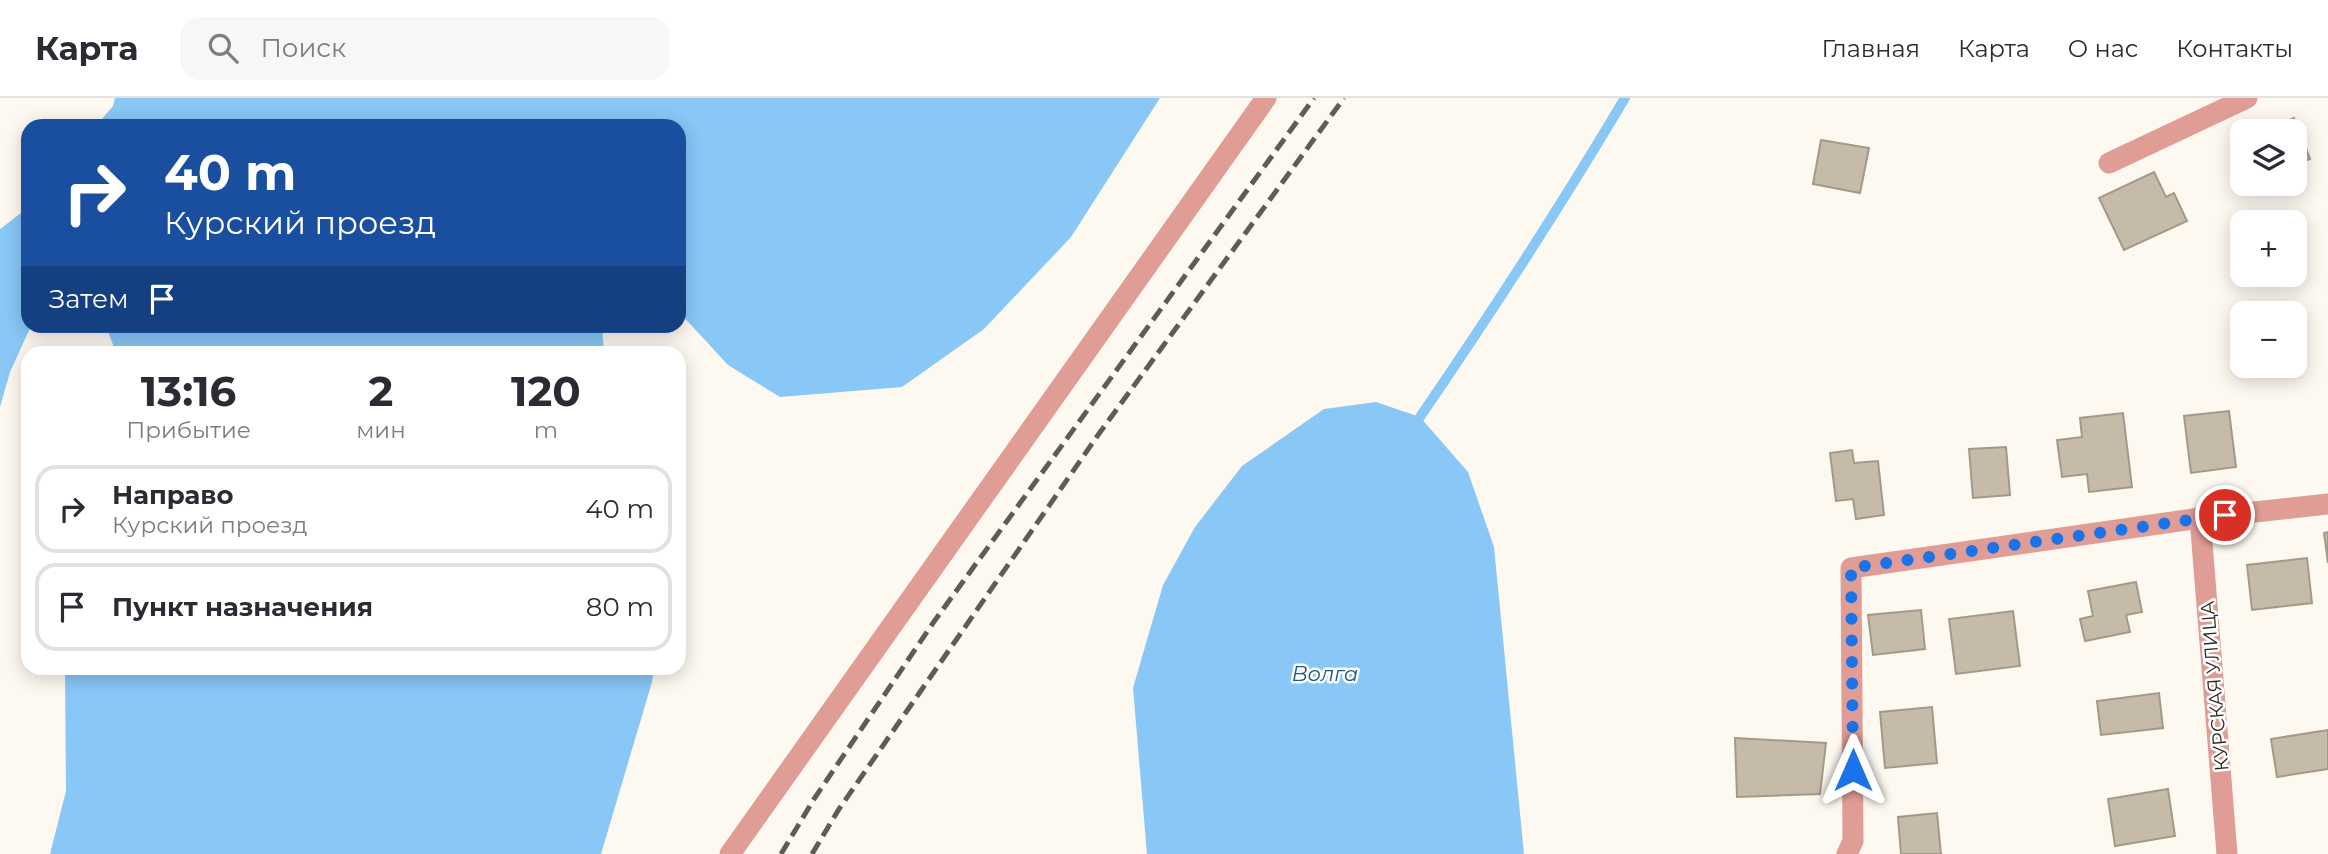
<!DOCTYPE html>
<html lang="ru">
<meta charset="utf-8">
<style>
body{margin:0;font-family:Montserrat,sans-serif;background:#f7f7f7;color:#2b2b33;height:100vh;display:flex;flex-direction:column;font-size:26px;white-space:nowrap}
*{box-sizing:border-box;margin:0}
p{font-size:23px;color:#7c7c81}
.icon{flex:none;width:38px;height:38px;fill:none;stroke:currentColor;stroke-width:2;stroke-linecap:round;stroke-linejoin:round}
.map{position:relative;flex:1;overflow:hidden}
.side{position:absolute;left:21px;top:248px;width:665px;height:329px;display:flex;flex-direction:column;background:#fff;border-radius:21px;box-shadow:0 4px 18px #0003}
.side>*{flex:none}
.hud{position:absolute;left:21px;top:21px;width:665px;height:214px;border-radius:21px;box-shadow:0 4px 18px #0003;background:#1a4fa0;color:#fff;overflow:hidden}
.tools{position:absolute;left:2230px;top:21px;display:grid;gap:14px}
.tools a{display:grid;place-items:center;width:77px;height:77px;border-radius:14px;background:#fff;box-shadow:0 4px 18px #0003;font-size:35px}
.pin{position:absolute;display:grid;place-items:center;width:60px;height:60px;color:#fff;margin:-30px;border:4px solid #fff;border-radius:50%;box-shadow:0 2px 7px #0007}
.me{position:absolute;width:77px;margin:-38px;rotate:0deg;stroke-linejoin:round;filter:drop-shadow(0 0 5px #0008)}
.turn{display:flex;align-items:center;gap:24px;height:147px;padding:0 28px;font-size:32px}
.turn .icon{width:91px;height:91px;stroke-width:2.5}
.turn b{display:block;font-size:49px;line-height:60px}
.then{display:flex;align-items:center;height:66px;padding:0 28px;background:#0003;gap:14px;font-size:26px}
.eta{display:flex;justify-content:space-evenly;align-items:center;height:119px;text-align:center}
.eta b{font-size:42px;font-weight:700;line-height:49px}
ul{padding:0;list-style:none}
li{display:flex;align-items:center;gap:21px;height:88px;margin:0 14px 10px;padding:0 14px;border:4px solid #e1e1e2;border-radius:21px}
li div{flex:1}
li b{display:block;font-size:26px}
li em{font-style:normal}
header{display:flex;align-items:center;gap:42px;box-sizing:border-box;height:98px;padding:0 35px;background:#fff;border-bottom:2px solid #e1e1e2}
header strong{font-size:33px}
nav{display:flex;gap:38px;margin-inline-start:auto;font-size:24px}
.search{width:490px;height:63px;background:#f7f7f7;display:flex;align-items:center;gap:18px;box-sizing:border-box;padding:0 24px;border-radius:21px;color:#7c7c81;font-size:26px}
.map>svg:first-child{display:block}
.water{fill:#89c7f7}
.lines{fill:none;stroke-linecap:round;stroke-linejoin:round}
.stream{stroke:#89c7f7;stroke-width:10}
.building{fill:#c6bba9;stroke:#a39987;stroke-width:2}
.street{stroke:#df9d95;stroke-width:21}
.rail{stroke:#605c55;stroke-width:5;stroke-dasharray:14 7;stroke-linecap:butt}
.route{stroke:#1a73e8;stroke-width:12;stroke-dasharray:0 21.6}
.labels{text-anchor:middle;stroke-width:5;stroke-linejoin:round;paint-order:stroke}
.street-label{font-size:19px;fill:#2d2922;stroke:#fff}
.water-label{font-size:21px;font-style:italic;fill:#1e5980;stroke:#fff}
</style>
<header>
<strong>Карта</strong>
<div class="search"><svg class="icon" aria-label="search" viewBox="0 0 24 24"><circle cx="10" cy="10" r="6"/><path d="M15 15l6 6"/></svg>Поиск</div>
<nav><a>Главная</a><a>Карта</a><a>О нас</a><a>Контакты</a></nav>
</header>
<div class="map">
<svg width="2328" height="756" viewBox="0 0 2328 756">
<rect width="100%" height="100%" fill="#fdf9f1"/>
<path class="water" d="M115 0H1160L1071 139 984 231 902 289 780 299 728 267 679 214V28H96L113 8Z
M28 107V228H31L10 274 0 309V131L21 115Z
M106 228H602L604 255H116Z
M1376 304 1420 319 1468 374 1494 449 1524 756H1147L1133 590 1163 487 1195 429 1242 368 1324 311Z
M65 571V570L654 571 652 584 601 756H50L66 693Z"/>
<g class="lines">
<path class="stream" d="M1420 319C1492 214 1560 109 1625 0"/>
</g>
<path class="building" d="M2294 20 2310 61 2294 67V33H2262Z
M1821 42 1869 50 1860 95 1813 86Z
M2154 74 2166 99 2174 95 2187 123 2124 152 2099 100Z
M2229 313 2236 369 2191 375 2184 318Z
M2123 315 2132 389 2089 394 2087 376 2062 379 2057 342 2082 339 2080 320Z
M2006 349 2010 397 1973 400 1969 351Z
M1852 352 1854 365 1878 363 1884 417 1856 421 1853 401 1836 403 1830 355Z
M2328 434V465L2324 435Z
M2307 460 2312 505 2252 512 2247 467Z
M2136 484 2142 514 2126 517 2130 534 2085 543 2080 521 2093 518 2088 493Z
M1921 512 1925 551 1873 557 1868 517Z
M2013 513 2020 568 1956 576 1949 521Z
M2159 595 2163 630 2101 637 2097 603Z
M1932 609 1937 665 1885 670 1880 614Z
M2328 632V671L2277 679 2271 641Z
M1735 640 1826 645 1820 696 1737 699Z
M2168 691 2175 738 2115 748 2108 701Z
M1937 715 1941 756H1901L1898 719Z"/>
<g class="lines">
<path class="street" d="M2109 65 2247 0
M2200 420 2227 756
M730 756 1266 0
M1847 756 1853 743 1851 470 2200 420 2328 406"/>
<path class="rail" d="M781 756 814 701 933 525 1314 0
M812 756 839 711 1098 337 1344 0"/>
</g>
<g class="lines">
<path class="route" d="M1853 672 1851 470 2225 417"/>
</g>
<g class="labels">
<g class="street-label">
<text transform="translate(2214 588) rotate(-95)" y="7">КУРСКАЯ УЛИЦА</text>
</g>
<g class="water-label">
<text x="1325" y="583">Волга</text>
</g>
</g>
</svg>
<div class="tools">
<a><svg class="icon" aria-label="layers" viewBox="0 0 24 24"><path d="M12 4l9 5-9 5-9-5zM3 14l9 5 9-5"/></svg></a>
<a>+</a>
<a>−</a>
</div>
<div class="pin" style="left:2225px;top:417px;background:#d93025"><svg class="icon" aria-label="arrive" viewBox="0 0 24 24"><path d="M6 21V4h12l-3 4 3 4H6"/></svg></div>
<svg class="me" style="left:1853px;top:672px" viewBox="-20 -20 40 40"><path d="M0-17L14 15 0 8-14 15z" fill="#1a73e8" stroke="#fff" stroke-width="4"/></svg>
<div class="hud">
<div class="turn"><svg class="icon" aria-label="right" viewBox="0 0 24 24"><path d="M7 20v-9h11M14 6l5 5-5 5"/></svg><div><b>40 m</b>Курский проезд</div></div>
<div class="then">Затем<svg class="icon" aria-label="arrive" viewBox="0 0 24 24"><path d="M6 21V4h12l-3 4 3 4H6"/></svg></div>
</div>
<section class="side">
<div class="eta">
<div><b>13:16</b><p>Прибытие</p></div>
<div><b>2</b><p>мин</p></div>
<div><b>120</b><p>m</p></div>
</div>
<ul>
<li><svg class="icon" aria-label="right" viewBox="0 0 24 24"><path d="M7 20v-9h11M14 6l5 5-5 5"/></svg><div><b>Направо</b><p>Курский проезд</p></div><em>40 m</em></li>
<li><svg class="icon" aria-label="arrive" viewBox="0 0 24 24"><path d="M6 21V4h12l-3 4 3 4H6"/></svg><div><b>Пункт назначения</b></div><em>80 m</em></li>
</ul>
</section>
</div>
